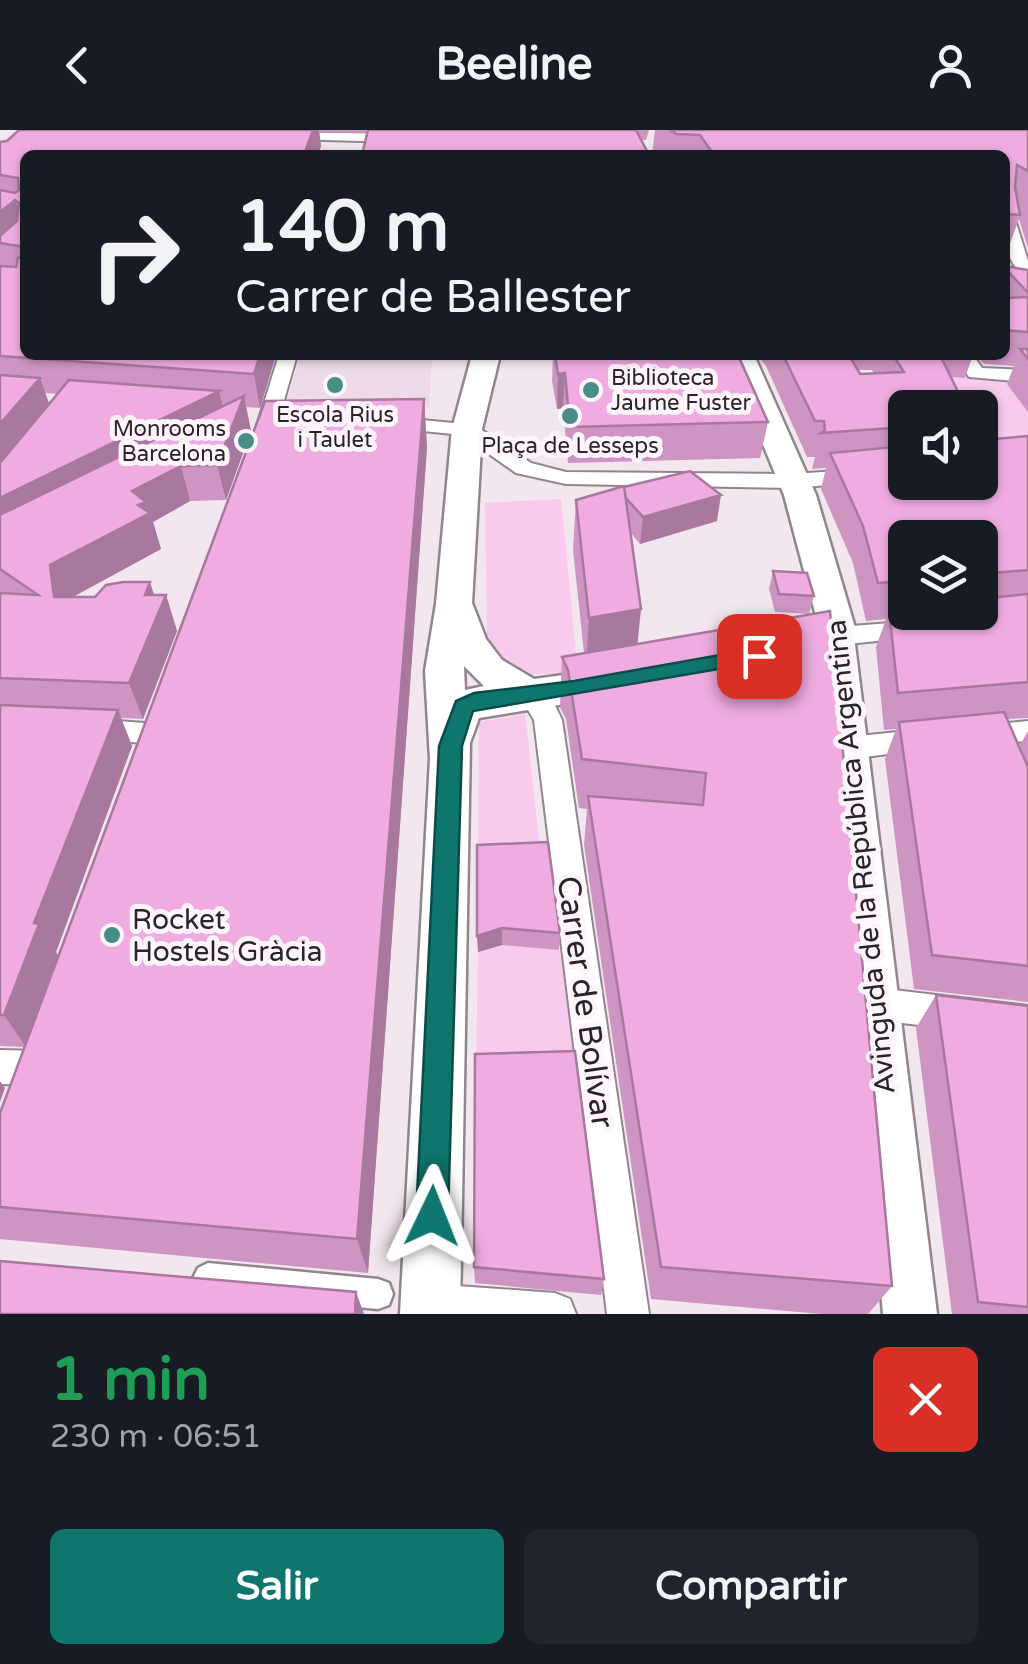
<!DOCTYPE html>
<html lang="es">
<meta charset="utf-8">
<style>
body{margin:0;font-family:"Varela Round",sans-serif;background:#20242c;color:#f1f3f6;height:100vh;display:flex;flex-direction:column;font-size:38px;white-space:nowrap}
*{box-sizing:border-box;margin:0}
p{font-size:32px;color:#9ea1a6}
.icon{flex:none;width:55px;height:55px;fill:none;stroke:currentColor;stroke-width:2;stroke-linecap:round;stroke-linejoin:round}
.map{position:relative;height:1184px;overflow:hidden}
.sheet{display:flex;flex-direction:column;background:#171b24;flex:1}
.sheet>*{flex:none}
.banner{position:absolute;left:20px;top:20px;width:990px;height:210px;border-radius:15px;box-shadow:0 2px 8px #0004;background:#171b24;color:#f1f3f6;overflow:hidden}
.tools{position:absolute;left:888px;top:260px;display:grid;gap:20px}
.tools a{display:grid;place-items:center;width:110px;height:110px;border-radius:15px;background:#171b24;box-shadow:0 2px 8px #0004;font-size:50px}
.pin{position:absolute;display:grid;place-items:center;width:85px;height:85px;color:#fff;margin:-42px;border-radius:20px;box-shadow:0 5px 15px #0006}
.me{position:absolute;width:110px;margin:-55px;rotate:2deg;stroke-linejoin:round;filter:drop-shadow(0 0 8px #0008)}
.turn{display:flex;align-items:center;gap:35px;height:210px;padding:0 50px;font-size:45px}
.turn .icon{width:130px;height:130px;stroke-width:2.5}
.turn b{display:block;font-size:70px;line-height:85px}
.round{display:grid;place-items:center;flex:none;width:105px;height:105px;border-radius:15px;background:#20242c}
.headline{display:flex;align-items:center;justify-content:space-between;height:170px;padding:0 50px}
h1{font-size:60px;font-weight:700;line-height:75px;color:#1e9e55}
.action{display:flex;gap:20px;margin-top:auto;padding:20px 50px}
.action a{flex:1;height:115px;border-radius:15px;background:#0f766e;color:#fff;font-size:40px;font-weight:700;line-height:115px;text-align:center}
.action a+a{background:#20242c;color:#f1f3f6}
header{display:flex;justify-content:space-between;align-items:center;height:130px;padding:0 50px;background:#171b24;font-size:45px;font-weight:700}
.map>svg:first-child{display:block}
.built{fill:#eddae8}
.green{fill:#fac9ee}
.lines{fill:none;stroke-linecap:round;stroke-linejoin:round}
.pedestrian-casing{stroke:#91868e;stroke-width:5}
.minor-casing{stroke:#91868e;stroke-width:4}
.tertiary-casing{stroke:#91868e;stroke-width:5}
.secondary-casing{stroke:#91868e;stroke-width:5}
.pedestrian{fill:#fff;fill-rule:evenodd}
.minor{fill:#fff;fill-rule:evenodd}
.tertiary{fill:#fff;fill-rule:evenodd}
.secondary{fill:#fff;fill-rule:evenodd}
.wall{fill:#ce94c2;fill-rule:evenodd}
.shaded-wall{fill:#a8789e}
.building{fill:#f0ace1;stroke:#a8789e;stroke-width:2.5}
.route{fill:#0f766e;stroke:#0a4d48;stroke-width:2.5}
.poi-dot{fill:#478e88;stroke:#fef4fb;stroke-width:4}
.labels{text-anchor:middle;stroke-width:10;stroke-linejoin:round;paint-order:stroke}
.far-poi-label{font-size:22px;fill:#282427;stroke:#fef4fb}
.street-label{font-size:28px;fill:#282427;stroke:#fef4fb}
.poi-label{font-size:28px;fill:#282427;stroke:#fef4fb;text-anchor:start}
.near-street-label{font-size:32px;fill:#282427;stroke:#fef4fb}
</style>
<header><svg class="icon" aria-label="back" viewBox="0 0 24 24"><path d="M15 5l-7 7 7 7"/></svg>Beeline<svg class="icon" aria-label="person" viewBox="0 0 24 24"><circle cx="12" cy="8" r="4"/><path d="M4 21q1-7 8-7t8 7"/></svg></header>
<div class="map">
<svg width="1028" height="1184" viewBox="0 0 1028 1184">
<rect width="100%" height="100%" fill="#f2e6ef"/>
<path class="built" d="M301 225H432L429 277 418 287 286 274Z"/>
<path class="green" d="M923 246 1004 249 1028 282V325L980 330V278L937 277Z
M561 369 578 543 532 544 502 530 493 518 487 505 485 373Z
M525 584 540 719 478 723 479 592Z
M502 815 561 820 577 941 476 944 478 822Z"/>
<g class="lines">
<g class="pedestrian-casing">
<path id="pedestrian" d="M208 1133 378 1149 389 1153 393 1164 389 1175 378 1179 208 1163 198 1158 193 1148 198 1138Z"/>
</g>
<g class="minor-casing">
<path id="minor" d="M279 2 401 4 408 8 401 12 284 9 277 5Z
M1005 78 1013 83 1028 131V147C1003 136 1005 102 1005 78Z
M279 225H297L274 305 264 311 254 305Z
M954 225H973L982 238 1028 240V252L969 247Z
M391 287 474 295 531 333 566 342 794 344 905 336V348L794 358 566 354 516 343 462 305 384 297V289Z
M917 491 930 500 926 506 838 515 825 506 838 497Z
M532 555 551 567 562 590 649 1184H607L534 590 519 565 523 558Z
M91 589 158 594 168 597 172 604 168 611 158 614 91 609 81 606 77 599 81 592Z
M1028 591V611L975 614 965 611 961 604 965 597Z
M927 599 937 602 941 609 937 616 927 619 849 629 839 625 835 618 839 611 849 607Z
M877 858 1028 876V908L877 890 865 885 860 874 865 863Z
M0 920 42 921 55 926 60 938 55 950 42 955 0 954Z
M430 1154 555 1163 570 1169 576 1184H413L409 1175 415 1160Z"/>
</g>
<g class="tertiary-casing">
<path id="tertiary" d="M838 495 849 498 854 506 937 1184H883L822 506 827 498Z"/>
</g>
<g class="secondary-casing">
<path id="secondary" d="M472 225H500L482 299 472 473 486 509 502 530 534 549 615 538 629 542 634 552 629 562 615 566 479 588 470 613 460 1184H400L430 629 425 541 436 474 452 299ZM464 536 484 556 465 560Z
M726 225H754L816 365 856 501 845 521 780 535 767 531 761 522 767 513 820 501 784 365Z"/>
</g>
<use href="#pedestrian" class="pedestrian"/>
<use href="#minor" class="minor"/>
<use href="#tertiary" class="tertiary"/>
<use href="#secondary" class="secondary"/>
</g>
<path class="wall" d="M19 0H649L646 10 319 2 321 16 318 25H25V225H276L260 278 246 277 251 301 226 370 190 371 153 392 161 419 73 467 166 465 177 501 143 589 121 588 132 616 56 822 58 826 424 269 427 317 368 1143 0 1109V983L25 917 0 916V12L7 11ZM45 263 58 264 49 274Z
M655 0H1028V118L1019 89 1005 127V25H652Z
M1005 136 1028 140V282L1007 254 1014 236 984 234 976 225H1005Z
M553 225H738L768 292 760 328 568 333 563 278 557 279 552 251Z
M757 225H973L965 248 951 247 905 278V352L994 309 1028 306V588L1007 589 1028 637V872L914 859 885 629 896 599 884 600 876 517 886 489 866 491 853 433 821 359 826 338 812 339 815 327H807L766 236ZM858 240H872L874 243 860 244ZM905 408H980V482H905Z
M690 341 717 391 640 414 631 403 637 514 830 481 892 1156 868 1184H821L651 1169 584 715 587 679 579 678 566 589 560 577 562 527 584 523 573 420 576 370Z
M773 441 814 466 809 484 775 482 769 459Z
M1028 601V635L1020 615Z
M477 715 560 803 559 820 502 815 478 822Z
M936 865 1028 876V1184H952L916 898Z
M474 1137 604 1149 601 1165 475 1153Z"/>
<path class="shaded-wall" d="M313 0H319L321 16 318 25H304Z
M15 70 25 100 0 113V82Z
M260 225H276L260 278 254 244Z
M565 243 563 278 557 279 558 244Z
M40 248 52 282 0 346V294Z
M219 261 227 295 0 411V368Z
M244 266 251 301 226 370 217 335Z
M424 269 427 317 368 1143 357 1109Z
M181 336 190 371 153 392 161 419 65 471 54 467 50 435 132 361Z
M721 365 717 391 640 414 643 387Z
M150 452 159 481 166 465 177 501 143 589 129 553 145 465Z
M641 479 636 529 586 537 589 488Z
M118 580 132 616 56 822 59 827 26 917 4 885 34 793Z
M502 798V815L478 822 477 806Z
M0 951 5 958 0 972Z
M356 1162 364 1184H355Z"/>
<path class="building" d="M19 0H313L304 25H25V117L0 113V106L17 91 19 73 15 70 0 82V60L15 63 19 60 18 48 0 45V12L7 11Z
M368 0H636L649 25H362Z
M670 0H1028V41L1017 35 1015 57 1020 85 1005 84V25H714L700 5 677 4Z
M25 126V225H260L254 244 0 226V136L16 137 18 128Z
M1005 136 1028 140V163L1005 138Z
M1028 167V202L1005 200V168Z
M1020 219H1028V229Z
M555 225H738L768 292 570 297 565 243 558 244Z
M783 225H849L860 244 904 242 893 225H940L966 278H905V297L821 303 825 300 824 291H815Z
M0 245 40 248 0 294Z
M69 250 219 261 0 368V333Z
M244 266 217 335 181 336 132 361 146 372 138 375 150 383 50 435 54 467H95L106 455 123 452H150L145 465H166L129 553 0 548V463L38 465 0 439V385Z
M424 269 357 1109 0 1077V983L265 271Z
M980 303 994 309 1028 306V440L980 444V408H905V451L878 453 863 396 830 323 905 316V352H980Z
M690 341 721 365 643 387 626 368 624 357Z
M624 356 641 479 589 488 576 370Z
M773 441 807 443 814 466 779 464Z
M1028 464V552L898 563 889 480 905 478V482H980V469Z
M830 481 892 1156 661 1137 588 666 703 675 706 643 582 629 568 540 562 527Z
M0 575 118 580 34 793 39 794 4 885H0Z
M1004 582 1028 637V836L932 825 899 592Z
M548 712 560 803 502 798 477 806V715Z
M936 865 1028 876V1177L978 1172Z
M575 921 604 1149 474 1137 475 924Z
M0 1131 356 1162 355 1184H0Z"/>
<path class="route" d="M759 518 769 526 766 531 473 581 462 616 448 1086 443 1097 432 1102 421 1097 416 1086 439 616 456 571 474 563 574 551Z"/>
<g class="poi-dot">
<circle cx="335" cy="255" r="10"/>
<circle cx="591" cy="260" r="10"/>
<circle cx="570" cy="286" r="10"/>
<circle cx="246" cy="311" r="10"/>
<circle cx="112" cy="805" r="10"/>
</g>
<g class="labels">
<g class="far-poi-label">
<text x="611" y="255" text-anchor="start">Biblioteca<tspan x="611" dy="25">Jaume Fuster</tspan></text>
<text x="335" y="292">Escola Rius<tspan x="335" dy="25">i Taulet</tspan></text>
<text x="226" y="306" text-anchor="end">Monrooms<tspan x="226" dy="25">Barcelona</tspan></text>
<text x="570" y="323">Plaça de Lesseps</text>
</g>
<g class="street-label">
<text transform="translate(860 727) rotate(-96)" y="10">Avinguda de la República Argentina</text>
</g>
<g class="poi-label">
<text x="132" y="799">Rocket<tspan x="132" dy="32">Hostels Gràcia</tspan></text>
</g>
<g class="near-street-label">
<text transform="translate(586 872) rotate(82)" y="11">Carrer de Bolívar</text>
</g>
</g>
</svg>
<div class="tools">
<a><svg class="icon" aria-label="sound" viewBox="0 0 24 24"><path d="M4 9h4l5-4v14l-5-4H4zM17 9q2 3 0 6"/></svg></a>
<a><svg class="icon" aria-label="layers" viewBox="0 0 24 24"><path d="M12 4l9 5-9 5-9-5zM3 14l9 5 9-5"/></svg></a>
</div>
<div class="pin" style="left:759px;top:526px;background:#d93025"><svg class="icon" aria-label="arrive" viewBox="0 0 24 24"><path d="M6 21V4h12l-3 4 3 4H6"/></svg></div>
<svg class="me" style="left:432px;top:1086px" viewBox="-20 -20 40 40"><path d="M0-17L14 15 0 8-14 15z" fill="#0f766e" stroke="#fff" stroke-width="4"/></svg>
<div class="banner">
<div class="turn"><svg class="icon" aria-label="right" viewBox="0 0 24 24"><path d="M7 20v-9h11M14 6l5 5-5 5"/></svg><div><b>140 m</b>Carrer de Ballester</div></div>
</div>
</div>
<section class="sheet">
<div class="headline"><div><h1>1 min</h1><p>230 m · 06:51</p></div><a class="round" style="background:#d93025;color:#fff"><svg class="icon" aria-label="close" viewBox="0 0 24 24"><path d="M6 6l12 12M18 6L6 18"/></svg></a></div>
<div class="action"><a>Salir</a><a>Compartir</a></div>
</section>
